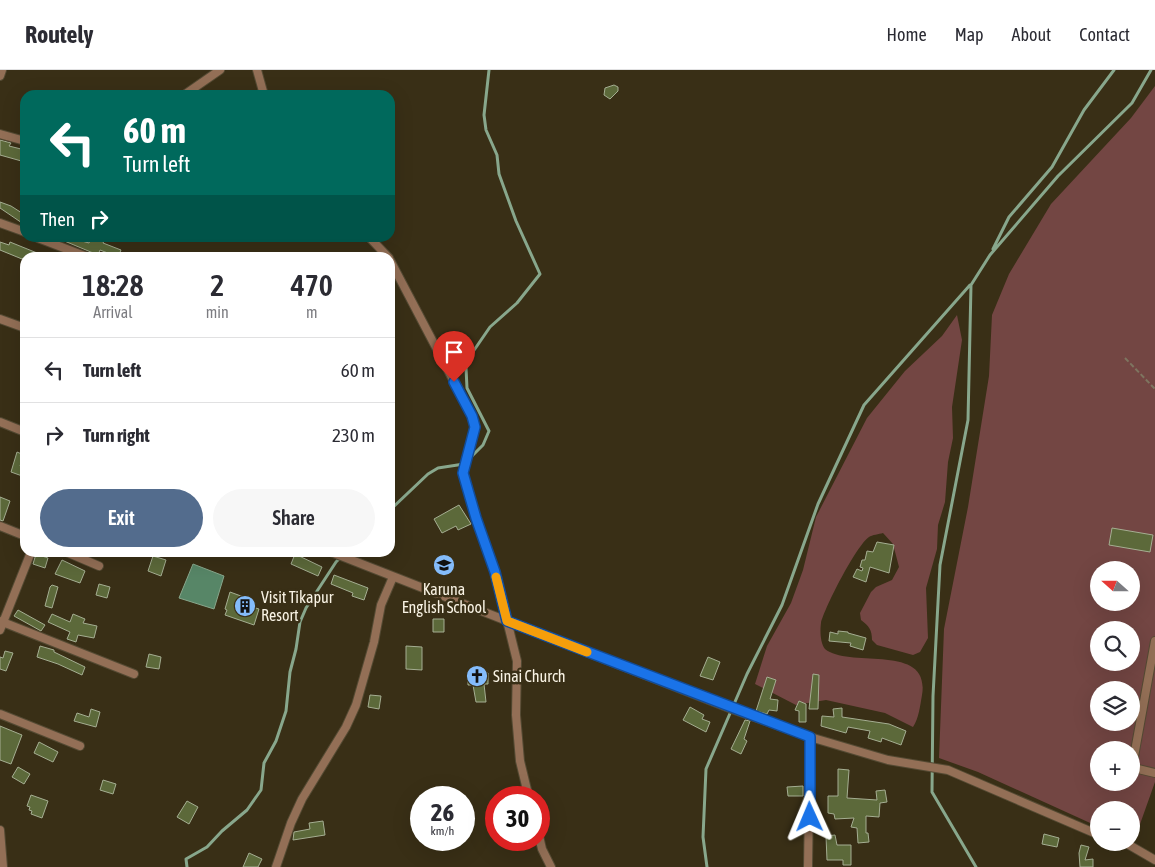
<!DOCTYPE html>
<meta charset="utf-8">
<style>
body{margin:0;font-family:"Asap Condensed",sans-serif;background:#f7f7f7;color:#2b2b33;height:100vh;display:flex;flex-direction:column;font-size:19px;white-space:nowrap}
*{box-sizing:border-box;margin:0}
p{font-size:16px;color:#7c7c81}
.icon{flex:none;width:28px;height:28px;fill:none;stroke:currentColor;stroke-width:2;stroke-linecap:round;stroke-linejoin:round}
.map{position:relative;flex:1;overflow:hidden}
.side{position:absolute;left:20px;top:182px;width:375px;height:305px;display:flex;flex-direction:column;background:#fff;border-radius:15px;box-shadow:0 5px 20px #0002}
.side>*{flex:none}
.guide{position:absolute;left:20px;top:20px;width:375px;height:152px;border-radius:15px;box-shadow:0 5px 20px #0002;background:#00695c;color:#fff;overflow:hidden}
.needle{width:32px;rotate:291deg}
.tools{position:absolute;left:1090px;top:491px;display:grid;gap:10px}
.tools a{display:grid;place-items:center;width:50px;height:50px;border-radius:50%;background:#fff;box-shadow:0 5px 20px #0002;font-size:25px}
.speed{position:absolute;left:410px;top:716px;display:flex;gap:10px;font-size:25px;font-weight:700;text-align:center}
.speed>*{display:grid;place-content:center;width:65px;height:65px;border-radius:50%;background:#fff;box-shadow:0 5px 20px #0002;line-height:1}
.speed small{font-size:12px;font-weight:400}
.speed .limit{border:8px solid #d22;background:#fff;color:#111}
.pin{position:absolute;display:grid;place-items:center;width:42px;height:42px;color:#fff;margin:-51px -21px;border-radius:50% 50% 50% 0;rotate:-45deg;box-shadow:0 0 5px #0007}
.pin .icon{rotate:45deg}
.me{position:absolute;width:55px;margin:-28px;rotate:359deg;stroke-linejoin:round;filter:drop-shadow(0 0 4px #0008)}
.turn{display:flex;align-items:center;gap:18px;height:105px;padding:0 20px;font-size:22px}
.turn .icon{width:65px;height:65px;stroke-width:2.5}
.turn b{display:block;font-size:35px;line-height:42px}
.then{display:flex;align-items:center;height:48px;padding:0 20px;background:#0003;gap:10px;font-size:19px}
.eta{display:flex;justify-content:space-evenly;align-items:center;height:85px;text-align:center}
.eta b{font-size:30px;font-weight:600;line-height:35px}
.primary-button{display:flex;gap:10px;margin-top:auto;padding:10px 20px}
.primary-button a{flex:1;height:58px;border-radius:30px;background:#536c8d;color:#fff;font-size:20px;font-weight:600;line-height:58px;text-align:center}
.primary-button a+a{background:#f7f7f7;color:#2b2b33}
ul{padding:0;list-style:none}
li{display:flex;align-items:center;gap:15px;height:65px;padding:0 20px;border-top:1px solid #e1e1e2}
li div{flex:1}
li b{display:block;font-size:19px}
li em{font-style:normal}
header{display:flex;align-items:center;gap:30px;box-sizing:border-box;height:70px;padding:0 25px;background:#fff;border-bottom:1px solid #e1e1e2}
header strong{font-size:24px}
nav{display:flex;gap:28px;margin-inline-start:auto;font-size:18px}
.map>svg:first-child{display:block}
.green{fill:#734643;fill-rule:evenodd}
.water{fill:#578667;stroke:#88a78c}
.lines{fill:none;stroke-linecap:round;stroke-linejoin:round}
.stream{stroke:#88a78c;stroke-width:3}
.building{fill:#5c693a;stroke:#a5ae92}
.street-casing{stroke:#544a33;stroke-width:10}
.path{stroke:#7e7560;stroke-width:2;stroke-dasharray:5 2.5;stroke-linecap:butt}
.street{stroke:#936f56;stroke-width:8}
.route-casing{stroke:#114b97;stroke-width:12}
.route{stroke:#1a73e8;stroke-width:9}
.slow{stroke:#f59e0b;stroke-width:9}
.labels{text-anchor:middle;stroke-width:5;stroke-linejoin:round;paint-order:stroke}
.poi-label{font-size:16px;fill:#f9f3e4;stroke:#392f16;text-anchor:start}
</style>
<header>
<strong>Routely</strong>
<nav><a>Home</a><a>Map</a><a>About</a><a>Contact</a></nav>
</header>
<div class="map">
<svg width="1155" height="797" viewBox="0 0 1155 797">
<rect width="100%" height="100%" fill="#392f16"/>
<path class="green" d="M1155 16V712L1134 771 1131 770V740H1099V757L978 702 939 688 944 559 968 437 989 306 992 245 1009 204 1051 134 1131 48ZM1099 500H1131V532H1099ZM1099 560H1131V592H1099ZM1099 620H1131V652H1099ZM1099 680H1131V712H1099Z
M957 245 962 270 952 337 953 368 948 392 945 432 938 455 937 479 926 518 928 568 920 582 913 585 877 575 872 570C872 560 869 556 861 550L860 543 871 522 876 517 892 510 899 497 893 474 883 463C879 464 872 465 869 467 856 476 825 537 821 553 820 560 820 573 825 579 849 599 931 572 922 625 920 636 919 648 913 657L885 643 826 630 796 635 755 614 767 576 791 533 803 500 816 447 867 348 905 301 942 266Z"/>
<path class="water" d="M193 494 224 506 214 539 179 528Z"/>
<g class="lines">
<path class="stream" d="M993 179 1009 147 1052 97 1084 40 1114 0
M470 388 483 375 489 361 467 318 466 298 468 289 490 257 517 233 540 204 516 151 499 104 497 85 486 60 484 45 489 0
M390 440 428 404 438 398 464 394
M187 797 186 789 207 777 222 761 247 740 261 720 264 693 276 671 286 641 290 602 296 579 300 552 306 538 336 492 346 482
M707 797 703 767 706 699 747 604 782 535 818 434 864 335 970 215
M976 797 932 722 933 626 940 495 968 350 971 215 990 185 1058 106 1132 33 1151 0"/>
</g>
<path class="building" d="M614 15 618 17V21L610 29 604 25 605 18Z
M0 70 11 73 9 76 25 80V92L0 85Z
M0 132 11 136 25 145V155L0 138Z
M63 168H71L89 173 91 168H96L104 171 103 173 121 180 118 187 100 180 98 185 62 170Z
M0 172 9 175 10 172 47 187 23 188 22 189 0 180Z
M17 382 24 385 20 396 25 397V407L11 402Z
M0 427 10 431 3 451 0 450Z
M459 435 471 454 458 460 456 456 442 463 434 449Z
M1112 458 1153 465 1150 482 1109 475Z
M877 472 894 475 889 503 870 497 866 512 853 507 857 499 862 501 863 498 860 497 862 490H865L867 481 873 482Z
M36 484 48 488 45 498 33 494Z
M295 484 322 497 318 506 291 494Z
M153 486 166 490 161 506 148 501Z
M62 490 85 501 80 513 55 504Z
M334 505 368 518 364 530 352 526 353 523 331 514Z
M99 514 110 517 107 528 96 525Z
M52 515 58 517 52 538 45 536 50 517Z
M230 522 252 530 249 536 259 539 254 555 225 545 227 540 225 539Z
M18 540 45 555 41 561 14 546Z
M52 544 70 552 73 544 85 549 83 553 97 556 94 568 78 565 76 572 67 569 70 562 48 552Z
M433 549H444V562H433Z
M838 561 848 562V563L866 568 863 580 850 576 851 573 829 571 830 562 838 564Z
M40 576 54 580V582L85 597 82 605 58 594 37 587Z
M406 576 422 577V600L406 599Z
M5 581 13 583 6 601 0 599V587L3 588Z
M149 584 161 587 159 599 146 597Z
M708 587 720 592 713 610 700 606Z
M468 603H488V614H484L486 632H476L473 615H468Z
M813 604 819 605 818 639H809Z
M767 607 776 610 770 629 778 630 777 641 769 640 767 644 756 641Z
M370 625 381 626 379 639 368 637Z
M799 631 806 634V652H799V641L795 640Z
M690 637 704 645 702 649 710 652 706 662 683 650Z
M842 638V647L889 654 906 661 901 675 882 668 881 672 868 668 870 661 848 657 846 663 821 656 822 646 834 647 833 639Z
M91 639 100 642 96 657 74 651 77 643 89 647Z
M745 650 750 651 744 669 747 671 741 684 731 679Z
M0 656 22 665 11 694 0 690Z
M39 672 58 682 53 692 34 683Z
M18 697 30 704 24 714 12 707Z
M838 699 849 700 847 728 877 730 876 721 885 720 887 732 880 733 879 747 866 746V763H868L869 772 858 773 857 758 851 757 854 748 835 749 834 744 828 743V726H838Z
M103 710 116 714 113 724 100 720Z
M803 716V726H788L787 717Z
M31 725 48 731 42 748 31 744 32 741 29 740 30 737 27 736Z
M187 731 198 737 189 754 177 747Z
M323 751 325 765 293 770 294 762 310 759 309 753Z
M1044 764 1059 768 1057 777 1042 774Z
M835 765 837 775H851V795H843V790H827L826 766Z
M1081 775 1089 777 1085 790 1093 789V797H1080L1079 783Z
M249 783 262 789 258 797H243Z"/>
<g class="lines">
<g class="street-casing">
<path id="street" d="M257 0 264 25
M0 6 2 0
M184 25 220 0
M0 64 25 71
M0 153 25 162
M38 168 90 188
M370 168 389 188
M390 190 472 346 475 357 463 403 476 448 495 502 517 591 516 645 520 691 529 728
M0 249 25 258
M0 352 25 362
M0 456 25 466
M66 482 99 496
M331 482 732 639 810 667 888 690 948 700 1099 765
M0 551 134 604
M0 560 31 482
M1155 571 1133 692 1134 698 1155 703
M0 644 80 676
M0 760 3 797
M539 766 542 779 551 797
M1124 772 1155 790
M276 797 291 753 302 729 346 657 356 635 374 572 381 535 393 507
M808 797 810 667"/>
</g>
<path class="path" d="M1125 288 1155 319"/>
<use href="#street" class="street"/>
</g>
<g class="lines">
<g class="route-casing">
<path id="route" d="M454 312 472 346 475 357 463 403 476 448 495 502 507 551 810 667V747"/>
</g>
<use href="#route" class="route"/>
<path class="slow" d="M496 507 507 551 587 582"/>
</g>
<defs>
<g id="school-disc" transform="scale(1.125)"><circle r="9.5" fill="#84bcfb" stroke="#392f16"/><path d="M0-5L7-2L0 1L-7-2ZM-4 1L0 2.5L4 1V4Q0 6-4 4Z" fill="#111"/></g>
<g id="building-disc" transform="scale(1.125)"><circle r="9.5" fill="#84bcfb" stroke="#392f16"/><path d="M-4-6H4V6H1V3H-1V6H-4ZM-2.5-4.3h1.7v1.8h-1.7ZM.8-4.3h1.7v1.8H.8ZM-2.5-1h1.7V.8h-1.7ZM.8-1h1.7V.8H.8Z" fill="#111"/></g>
<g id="church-disc" transform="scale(1.125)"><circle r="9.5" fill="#84bcfb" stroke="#392f16"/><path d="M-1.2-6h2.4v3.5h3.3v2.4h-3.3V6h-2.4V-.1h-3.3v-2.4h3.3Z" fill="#111"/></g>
</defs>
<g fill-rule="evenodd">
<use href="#school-disc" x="444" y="495"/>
<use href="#building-disc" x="245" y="536"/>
<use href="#church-disc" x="477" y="606"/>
</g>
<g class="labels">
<g class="poi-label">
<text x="444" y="525" text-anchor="middle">Karuna<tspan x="444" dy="18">English School</tspan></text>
<text x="261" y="533">Visit Tikapur<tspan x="261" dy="18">Resort</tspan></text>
<text x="493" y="612">Sinai Church</text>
</g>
</g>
</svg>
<div class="tools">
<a><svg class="needle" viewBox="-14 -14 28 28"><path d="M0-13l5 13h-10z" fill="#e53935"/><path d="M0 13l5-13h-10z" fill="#7c7c81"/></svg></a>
<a><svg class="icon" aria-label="search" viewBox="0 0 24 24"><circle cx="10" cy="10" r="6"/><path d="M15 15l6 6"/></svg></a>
<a><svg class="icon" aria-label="layers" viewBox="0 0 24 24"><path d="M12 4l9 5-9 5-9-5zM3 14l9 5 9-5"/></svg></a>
<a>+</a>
<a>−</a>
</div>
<div class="speed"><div>26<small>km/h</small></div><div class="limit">30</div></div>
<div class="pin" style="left:454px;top:312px;background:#d93025"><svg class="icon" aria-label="arrive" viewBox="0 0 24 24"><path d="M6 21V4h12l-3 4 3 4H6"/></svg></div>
<svg class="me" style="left:810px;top:747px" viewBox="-20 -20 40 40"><path d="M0-17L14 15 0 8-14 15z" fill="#1a73e8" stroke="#fff" stroke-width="4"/></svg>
<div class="guide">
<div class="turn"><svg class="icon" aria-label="left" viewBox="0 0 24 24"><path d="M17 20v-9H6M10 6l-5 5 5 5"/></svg><div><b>60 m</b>Turn left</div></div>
<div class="then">Then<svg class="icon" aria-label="right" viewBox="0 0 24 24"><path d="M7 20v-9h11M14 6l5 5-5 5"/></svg></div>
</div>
<section class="side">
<div class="eta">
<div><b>18:28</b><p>Arrival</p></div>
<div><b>2</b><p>min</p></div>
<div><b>470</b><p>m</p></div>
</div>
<ul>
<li><svg class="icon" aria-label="left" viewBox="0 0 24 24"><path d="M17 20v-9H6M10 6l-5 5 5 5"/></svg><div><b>Turn left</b></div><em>60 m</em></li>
<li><svg class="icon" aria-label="right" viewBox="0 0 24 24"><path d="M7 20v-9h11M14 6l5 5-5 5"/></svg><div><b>Turn right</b></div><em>230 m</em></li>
</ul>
<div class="primary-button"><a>Exit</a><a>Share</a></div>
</section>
</div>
